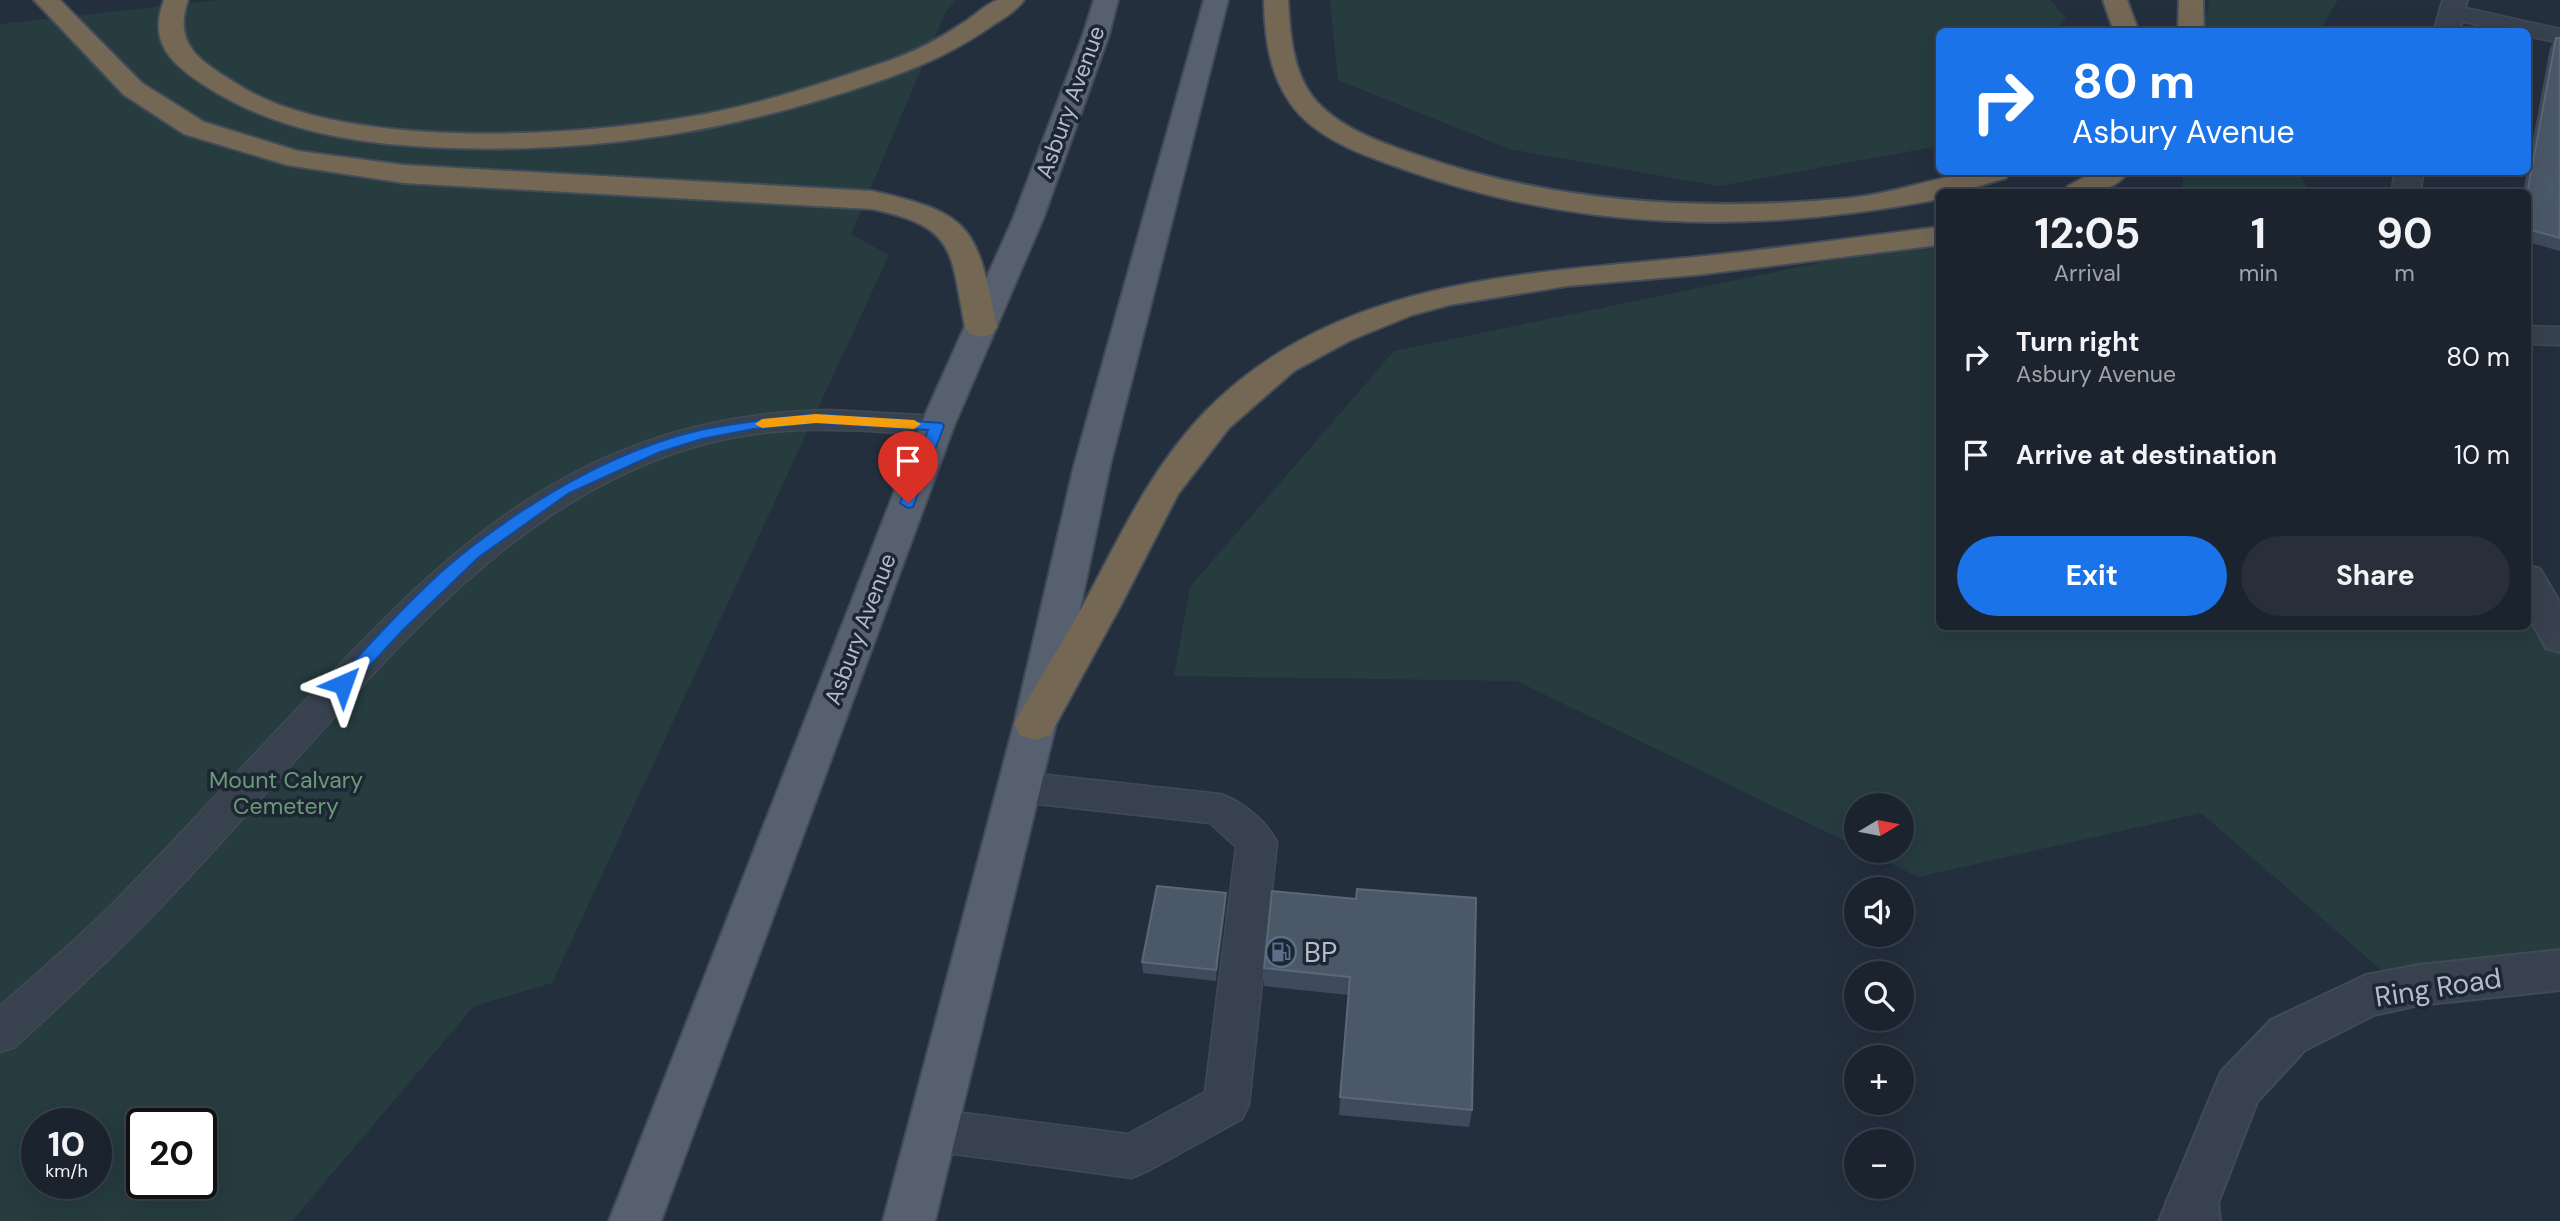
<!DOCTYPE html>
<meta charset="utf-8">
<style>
body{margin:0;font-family:"DM Sans",sans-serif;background:#282f3a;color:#f1f3f6;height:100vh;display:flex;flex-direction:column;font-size:26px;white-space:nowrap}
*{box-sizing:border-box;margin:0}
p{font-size:23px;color:#a0a4aa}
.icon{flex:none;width:38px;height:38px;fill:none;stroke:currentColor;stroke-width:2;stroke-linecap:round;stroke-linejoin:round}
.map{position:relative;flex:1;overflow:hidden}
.panel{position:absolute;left:1936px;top:189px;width:595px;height:441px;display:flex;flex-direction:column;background:#1b232e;border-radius:10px;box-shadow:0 7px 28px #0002,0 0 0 2px #39404a}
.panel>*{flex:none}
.hud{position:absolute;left:1936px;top:28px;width:595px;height:147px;border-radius:10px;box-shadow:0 7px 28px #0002,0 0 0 2px #39404a;background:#1a73e8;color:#fff;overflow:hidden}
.needle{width:46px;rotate:80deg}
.fabs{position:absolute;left:1844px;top:793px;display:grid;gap:14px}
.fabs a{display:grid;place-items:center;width:70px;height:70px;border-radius:50%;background:#1b232e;box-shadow:0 7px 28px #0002,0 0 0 2px #39404a;font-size:35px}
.speed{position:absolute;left:21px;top:1108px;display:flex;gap:14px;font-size:35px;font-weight:700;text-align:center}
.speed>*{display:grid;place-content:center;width:91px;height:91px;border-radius:50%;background:#1b232e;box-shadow:0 7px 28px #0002,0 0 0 2px #39404a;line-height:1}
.speed small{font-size:18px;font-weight:400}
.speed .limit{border:4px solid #111;border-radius:10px;background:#fff;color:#111}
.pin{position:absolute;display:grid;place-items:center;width:60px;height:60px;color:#fff;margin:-72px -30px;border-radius:50% 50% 50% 0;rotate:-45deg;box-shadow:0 0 7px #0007}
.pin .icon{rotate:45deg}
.me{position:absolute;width:77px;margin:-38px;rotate:43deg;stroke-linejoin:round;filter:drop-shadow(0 0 5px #0008)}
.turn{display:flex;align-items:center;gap:24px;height:147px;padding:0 21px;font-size:32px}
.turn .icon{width:91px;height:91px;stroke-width:2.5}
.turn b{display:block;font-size:49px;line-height:60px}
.eta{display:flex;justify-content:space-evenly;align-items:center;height:119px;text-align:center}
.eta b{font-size:42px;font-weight:700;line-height:49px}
.button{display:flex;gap:14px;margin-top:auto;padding:14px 21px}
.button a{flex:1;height:80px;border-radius:42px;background:#1a73e8;color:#fff;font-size:28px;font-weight:700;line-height:80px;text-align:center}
.button a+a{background:#282f3a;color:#f1f3f6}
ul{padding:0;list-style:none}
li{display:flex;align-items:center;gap:21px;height:98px;padding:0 21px}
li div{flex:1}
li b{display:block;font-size:26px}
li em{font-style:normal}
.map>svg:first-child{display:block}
.green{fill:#263c3f;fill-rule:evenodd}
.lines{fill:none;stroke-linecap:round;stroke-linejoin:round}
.service-casing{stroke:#414a57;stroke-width:3}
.minor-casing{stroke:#414a57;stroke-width:4}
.tertiary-casing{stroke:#414a57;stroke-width:4}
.primary-casing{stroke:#414a57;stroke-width:4}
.motorway-casing{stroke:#434c59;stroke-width:4}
.service{fill:#38414e;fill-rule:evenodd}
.minor{fill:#38414e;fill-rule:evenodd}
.tertiary{fill:#38414e;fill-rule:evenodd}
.primary{fill:#56606e;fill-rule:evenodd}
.motorway{fill:#746855;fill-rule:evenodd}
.wall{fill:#3f4b5c}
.shaded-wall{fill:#2f3b4b}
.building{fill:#4b5868;stroke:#5c6777;stroke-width:2}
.route{fill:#1a73e8;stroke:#114b97;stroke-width:2}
.slow{fill:#f59e0b}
.labels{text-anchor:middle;stroke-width:7;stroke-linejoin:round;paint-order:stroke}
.street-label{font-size:23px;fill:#b4bcc9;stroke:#1d2633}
.park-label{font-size:23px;fill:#6b9a76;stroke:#1d2633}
.near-poi-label{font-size:28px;fill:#b4bcc9;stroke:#1d2633;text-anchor:start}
.near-street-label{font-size:28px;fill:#b4bcc9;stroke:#1d2633}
</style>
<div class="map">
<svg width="2560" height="1221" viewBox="0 0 2560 1221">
<rect width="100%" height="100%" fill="#242f3e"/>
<path class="green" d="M218 0H956L945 13 851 234 889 255 552 983 474 1006 292 1221H0V24ZM37 1124H96V1183H37ZM142 1124H201V1183H142Z
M1330 0H2050L2066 18 2057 31 1939 32V146L1719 186 1509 149 1338 80Z
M2209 0H2338L2319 31H2204Z
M2184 172H2298L2310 192H2162L2181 188Z
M1939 238V626H2527V575L2560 634V979L2396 983 2201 813 1918 877 1864 851 1902 850V805H1857V847L1517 681 1174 676 1190 587 1394 351Z"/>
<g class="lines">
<g class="service-casing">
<path id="service" d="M2452 5 2560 29V43L2527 36V32H2509L2444 17 2441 12 2444 7Z
M2527 326 2560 327V345L2527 344Z
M828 410 937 416 948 419 953 426 948 433 937 436C856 429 772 423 694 447 545 491 436 603 335 716 291 765 247 814 202 863 143 928 80 987 15 1047L0 1052V1006C32 978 64 950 95 921 149 869 200 812 252 757 426 573 554 417 828 410Z
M1020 772 1220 794C1242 801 1266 821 1277 842L1249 1104 1242 1119 1148 1171 1132 1178 932 1151 916 1145 909 1130 916 1115 932 1109 1128 1134 1205 1092 1236 847 1210 823 1020 802 1006 798 1001 787 1006 776Z"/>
</g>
<g class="minor-casing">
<path id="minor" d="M2443 0H2467L2459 32H2434Z
M2395 172H2423L2420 192H2392Z
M2527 565 2540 569 2560 603V652L2546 648 2527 613Z
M2560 950V990L2419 1005 2374 1015 2305 1050 2257 1102 2211 1221H2159L2221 1072 2271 1020 2366 975 2419 965Z"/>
</g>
<g class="tertiary-casing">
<path id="tertiary" d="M2192 1178 2210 1185 2218 1203 2220 1221H2168L2166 1203 2174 1185Z"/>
</g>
<g class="primary-casing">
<path id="primary" d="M1094 0H1118L1109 35 1043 219 954 426 661 1221H609L920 426 1013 219 1083 35Z
M1204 0H1228L1110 466 1056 724 935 1221H883L1014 724 1074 466Z"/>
</g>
<g class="motorway-casing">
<path id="motorway" d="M34 0H60L142 83 204 122 298 151 404 165 872 191C975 214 976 228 997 327L992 334 981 337 970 334 965 327C950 250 957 227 872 209L404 183 287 165 184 134 124 95Z
M164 0H188C171 49 206 64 242 87 348 152 590 137 710 113 771 101 829 81 888 61 915 52 939 39 963 23 973 17 987 3 998 0 1006 0 1016 0 1024 0 1017 10 1006 17 996 23 957 51 918 68 873 83 733 131 600 153 452 148 365 145 279 134 204 85 170 63 148 42 164 0Z
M1264 0H1288C1290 32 1292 69 1312 96 1336 127 1381 143 1417 155 1557 204 1703 212 1850 198 1904 193 1956 167 2010 172L2006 178 1959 192H1939V199L1929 201C1751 234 1578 231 1406 170 1369 157 1326 143 1299 114 1270 82 1265 41 1264 0Z
M2103 0H2127L2139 32H2114Z
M2179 0H2203L2204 32H2178Z
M2094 172H2128C2114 193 2086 194 2064 192L2068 186Z
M1939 227V245L1696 275 1567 286 1449 305 1412 315 1351 340 1294 371 1229 428 1178 494 1122 603 1050 735 1035 740 1020 735 1014 724C1037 682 1063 642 1086 600 1121 534 1152 467 1205 412 1335 279 1521 274 1695 257 1776 249 1858 237 1939 227Z"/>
</g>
<use href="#service" class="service"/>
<use href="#minor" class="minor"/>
<use href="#tertiary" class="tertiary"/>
<use href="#primary" class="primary"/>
<use href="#motorway" class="motorway"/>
</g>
<path class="wall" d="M2556 38H2560V251L2527 242V192H2523L2550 48Z
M1272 891 1472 1110 1469 1127 1339 1115 1348 995 1264 986V968Z
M1226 893V904L1216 981 1143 973 1142 962Z"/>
<path class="shaded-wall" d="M1226 893V904L1216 981V970Z"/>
<path class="building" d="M2556 38H2560V238L2527 229V194Z
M1157 886 1226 893 1216 970 1142 962Z
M1357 889 1476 898 1472 1110 1340 1097 1350 977 1264 968 1272 891 1356 899Z"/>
<path class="route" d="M816 414 942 423 944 426 913 507 908 508 900 503 928 430 816 423 753 429 702 439 660 452 569 493 479 557 403 630 349 688H337L335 684 337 679C377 637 424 583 470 548 538 496 616 450 700 430 739 422 777 418 816 414Z"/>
<path class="slow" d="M816 414 914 420 921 424 914 429 816 423 762 428 755 424 762 419Z"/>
<defs>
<g id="fuel-ring" transform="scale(1.575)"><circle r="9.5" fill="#1d2633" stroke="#5c6f8a" stroke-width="1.5"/><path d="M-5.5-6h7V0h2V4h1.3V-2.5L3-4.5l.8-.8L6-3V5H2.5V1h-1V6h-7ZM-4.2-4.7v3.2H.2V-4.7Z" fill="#5c6f8a"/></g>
</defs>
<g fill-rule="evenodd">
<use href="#fuel-ring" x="1281" y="952"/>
</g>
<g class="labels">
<g class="street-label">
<text transform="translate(1070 102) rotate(-70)" y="8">Asbury Avenue</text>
<text transform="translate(860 629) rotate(-69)" y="8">Asbury Avenue</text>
</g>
<g class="park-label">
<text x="286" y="788">Mount Calvary<tspan x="286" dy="26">Cemetery</tspan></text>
</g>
<g class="near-poi-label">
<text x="1304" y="962">BP</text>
</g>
<g class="near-street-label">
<text transform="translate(2438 987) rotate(-9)" y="10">Ring Road</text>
</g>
</g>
</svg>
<div class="fabs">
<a><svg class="needle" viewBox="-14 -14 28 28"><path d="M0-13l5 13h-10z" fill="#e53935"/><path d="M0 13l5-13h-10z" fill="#a0a4aa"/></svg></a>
<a><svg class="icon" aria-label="sound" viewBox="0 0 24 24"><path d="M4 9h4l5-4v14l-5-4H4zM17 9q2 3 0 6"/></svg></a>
<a><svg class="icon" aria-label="search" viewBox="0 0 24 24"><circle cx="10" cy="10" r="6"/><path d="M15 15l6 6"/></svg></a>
<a>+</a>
<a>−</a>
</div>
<div class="speed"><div>10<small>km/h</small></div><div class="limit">20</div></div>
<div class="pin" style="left:908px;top:503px;background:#d93025"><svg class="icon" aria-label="arrive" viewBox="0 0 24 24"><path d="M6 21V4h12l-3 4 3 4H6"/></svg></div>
<svg class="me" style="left:343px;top:684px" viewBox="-20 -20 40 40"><path d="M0-17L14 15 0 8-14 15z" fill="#1a73e8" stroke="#fff" stroke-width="4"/></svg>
<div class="hud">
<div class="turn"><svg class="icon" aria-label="right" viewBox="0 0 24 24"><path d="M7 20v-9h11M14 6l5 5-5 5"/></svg><div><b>80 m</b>Asbury Avenue</div></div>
</div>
<section class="panel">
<div class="eta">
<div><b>12:05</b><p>Arrival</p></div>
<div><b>1</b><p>min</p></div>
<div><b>90</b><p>m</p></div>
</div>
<ul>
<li><svg class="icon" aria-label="right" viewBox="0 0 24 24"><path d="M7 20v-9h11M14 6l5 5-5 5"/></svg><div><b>Turn right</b><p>Asbury Avenue</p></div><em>80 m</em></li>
<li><svg class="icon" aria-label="arrive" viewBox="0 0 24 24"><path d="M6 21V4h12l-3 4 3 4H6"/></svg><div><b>Arrive at destination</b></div><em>10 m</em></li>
</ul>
<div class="button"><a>Exit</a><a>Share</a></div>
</section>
</div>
